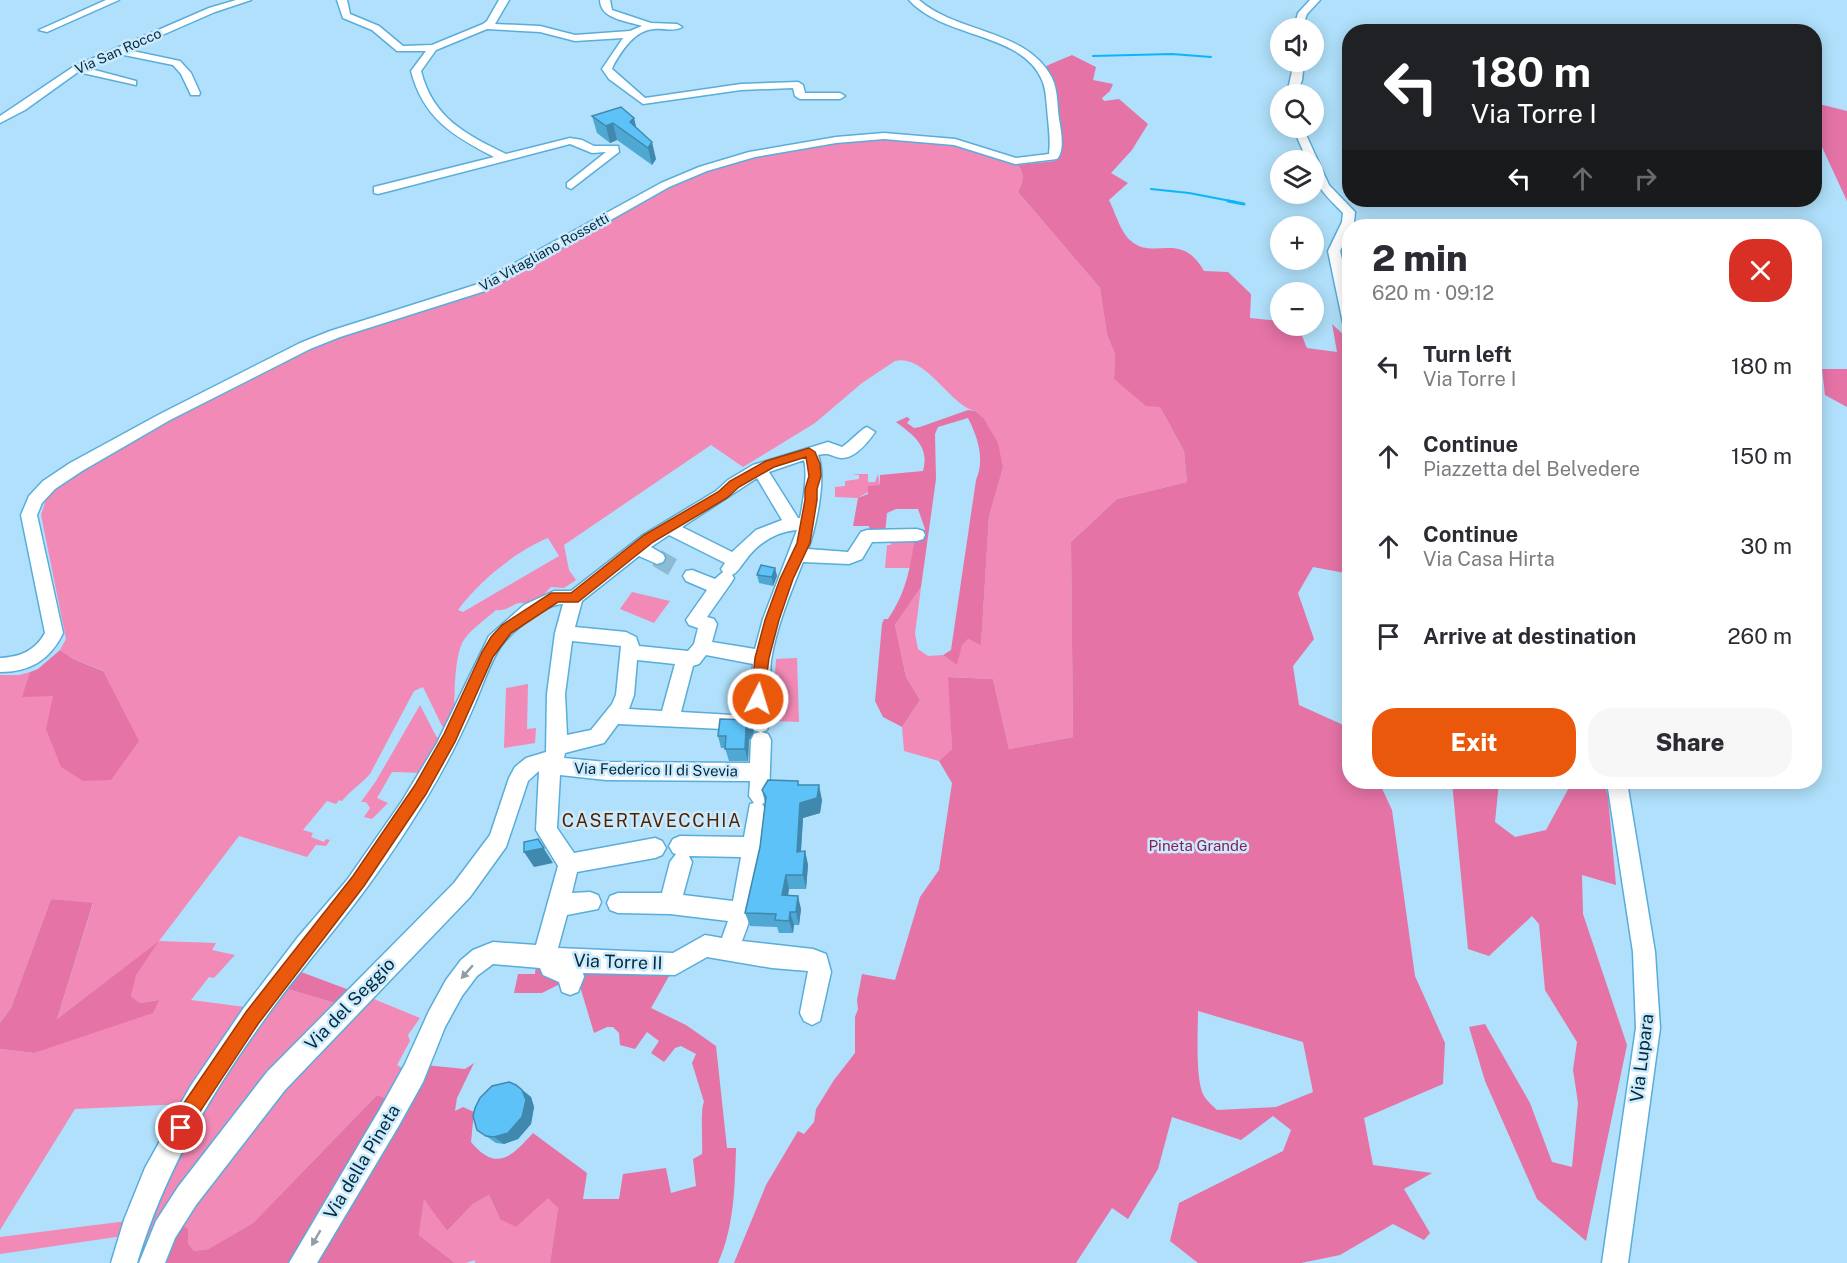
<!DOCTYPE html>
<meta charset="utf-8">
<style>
body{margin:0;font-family:"Public Sans",sans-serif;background:#f7f7f7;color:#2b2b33;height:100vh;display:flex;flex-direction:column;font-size:22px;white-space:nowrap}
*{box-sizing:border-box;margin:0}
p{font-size:20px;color:#7c7c81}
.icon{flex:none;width:33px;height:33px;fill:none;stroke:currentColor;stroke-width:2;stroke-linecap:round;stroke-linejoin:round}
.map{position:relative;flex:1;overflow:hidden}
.sheet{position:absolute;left:1342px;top:219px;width:480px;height:570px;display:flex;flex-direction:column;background:#fff;border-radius:24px;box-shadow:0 3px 15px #0003}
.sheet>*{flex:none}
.top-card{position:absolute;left:1342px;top:24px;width:480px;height:183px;border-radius:24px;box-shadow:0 3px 15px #0003;background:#202124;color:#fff;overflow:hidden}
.tools{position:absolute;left:1270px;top:18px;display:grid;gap:12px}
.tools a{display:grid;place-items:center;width:54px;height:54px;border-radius:50%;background:#fff;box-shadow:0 3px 15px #0003;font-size:30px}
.pin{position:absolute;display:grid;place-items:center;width:51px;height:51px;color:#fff;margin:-26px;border:3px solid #fff;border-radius:50%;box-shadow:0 2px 6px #0007}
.me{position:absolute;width:66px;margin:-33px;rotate:5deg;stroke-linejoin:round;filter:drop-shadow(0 0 4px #0008)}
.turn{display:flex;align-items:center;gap:21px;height:126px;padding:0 30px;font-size:27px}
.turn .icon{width:78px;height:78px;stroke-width:2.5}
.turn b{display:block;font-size:42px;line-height:51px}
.lanes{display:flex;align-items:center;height:57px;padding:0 30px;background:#0003;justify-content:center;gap:30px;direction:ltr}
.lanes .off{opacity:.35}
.round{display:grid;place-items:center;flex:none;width:63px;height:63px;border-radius:24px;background:#f7f7f7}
.head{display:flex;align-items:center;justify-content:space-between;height:102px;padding:0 30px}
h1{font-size:36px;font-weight:800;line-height:45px}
.action{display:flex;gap:12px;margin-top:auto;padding:12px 30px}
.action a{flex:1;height:69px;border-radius:24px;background:#ea580c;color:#fff;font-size:24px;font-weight:800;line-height:69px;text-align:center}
.action a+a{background:#f7f7f7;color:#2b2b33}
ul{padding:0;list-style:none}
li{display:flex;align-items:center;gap:18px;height:90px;padding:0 30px}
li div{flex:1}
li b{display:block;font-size:22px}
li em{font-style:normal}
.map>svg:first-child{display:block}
.green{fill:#f28ab7;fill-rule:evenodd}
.forest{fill:#e573a6;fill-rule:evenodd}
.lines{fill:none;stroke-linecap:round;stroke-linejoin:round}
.stream-far1{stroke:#0bb6f8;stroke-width:2}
.stream{stroke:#0bb6f8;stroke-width:3}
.minor-tunnel{stroke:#8dbbd5;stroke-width:18;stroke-dasharray:18 9;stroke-linecap:butt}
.minor-casing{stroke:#59adda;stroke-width:3}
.minor{fill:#fff;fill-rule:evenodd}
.wall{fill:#4fa7d4}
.shaded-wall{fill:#4088ad}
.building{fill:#5cc2f7;stroke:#4088ad;stroke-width:1.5}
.oneway{fill:#8e9fa7}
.route{fill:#ea580c;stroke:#983908;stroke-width:1.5}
.labels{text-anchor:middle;stroke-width:5;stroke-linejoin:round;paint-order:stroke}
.far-street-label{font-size:14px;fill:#03293b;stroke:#cbeafd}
.street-label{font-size:15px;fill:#03293b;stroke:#cbeafd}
.park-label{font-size:15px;fill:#862055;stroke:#cbeafd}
.quarter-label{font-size:18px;letter-spacing:1.5px;fill:#502400;stroke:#cbeafd}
.near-street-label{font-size:18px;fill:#03293b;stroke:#cbeafd}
</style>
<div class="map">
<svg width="1847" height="1263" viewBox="0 0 1847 1263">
<rect width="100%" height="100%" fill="#b0e0fb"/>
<path class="green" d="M882 139 947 143 1018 165C1025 174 1023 182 1018 192L1100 288 1107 335 1115 354 1114 379 1160 407 1184 451 1187 482 1117 499 1071 542 1073 737 1009 749 993 679 949 677 952 749 939 761 904 751 902 727 920 700 906 677 895 625 921 587 915 634 918 649 928 656 943 655 956 664 962 644 968 639 981 644 989 516 1003 468 975 411C950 406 926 354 895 361L862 383 815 423 743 467 711 445 564 545 569 570 576 580 564 588 551 587 533 606C514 596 513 612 496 610 485 620 469 630 462 643 453 665 455 700 454 723L445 732 423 687 414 691 370 774C361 784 351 790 342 801L339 800 336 804 327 801 303 830 313 833 311 837 324 842 326 839 330 840 326 846 316 845 307 857 239 836 159 941 216 943 212 950 235 955 214 978 209 977 191 1000 253 1008 185 1104 75 1109 0 1230V1049L34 1053 158 1000 140 1003 131 996 135 975 157 943 57 1019 93 904 51 899 11 1008 0 1023V675H19L30 672 23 697 104 671 73 659 60 650 66 639 41 515 46 499 60 485 91 463 143 434 292 356 334 338 403 314 479 293 656 193 702 171 749 158 840 142ZM548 538 559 556 463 612 458 610C478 582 516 551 548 538Z
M851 474H868V482H875L878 474 880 485 858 498 835 497V487L845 486V481L859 479V475Z
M907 537V542H914L911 568H885L887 545H891V538Z
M632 592 670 601 654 623 620 609Z
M797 658 799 722 776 721V712L769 713 765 686H778L779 675H775L776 659Z
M528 684 527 729 536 728 535 743 504 748 506 688Z
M420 705 436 736 444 743 426 773 392 772 377 798 388 803 372 819 364 817 370 808 366 802H361L376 781Z
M281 987 338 1004 144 1263H132L185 1132Z
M369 997 420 1018 408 1035 410 1041 397 1065 407 1071 392 1100 377 1095 253 1223 208 1249 194 1251 188 1245 179 1223 276 1091Z
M489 1195 500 1219 549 1197 558 1208 550 1263H475V1260L466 1263H455L419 1235 424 1197 447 1231 473 1204Z
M127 1221 123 1236 0 1254V1237Z"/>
<path class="forest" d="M1072 55 1096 67 1093 80 1113 84 1110 91 1102 98 1104 101 1119 99 1148 124 1132 150 1111 173 1128 183 1109 200C1115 212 1121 233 1131 241 1154 261 1181 230 1204 271L1228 272 1251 294 1250 318 1281 321V326C1301 326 1300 331 1307 348L1337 352 1332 324 1345 336 1350 353V574L1313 567 1298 593 1314 639 1293 666 1299 705 1350 728V782H1379L1392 810 1415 976 1445 1043 1443 1084 1364 1118 1373 1165 1432 1173 1404 1189 1430 1233 1424 1240 1393 1224 1340 1255 1301 1263H1198L1170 1241 1179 1203 1283 1151 1291 1130 1273 1116 1241 1140 1172 1117 1158 1169 1128 1219 1112 1208 1076 1263H734L766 1185 798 1131 804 1134 814 1122 816 1109 834 1080 855 1053V1017L858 1009 857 1000 862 974 895 980 920 897 939 870 952 783 939 761 952 749 948 677 993 679 1009 749 1073 737 1071 542 1117 499 1187 482 1184 451 1160 407 1146 406 1114 379 1115 354 1107 335 1100 288 1018 192C1023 182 1025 174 1018 165L1055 161 1060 157 1055 83 1046 66ZM1198 1011 1303 1042 1313 1092 1276 1107 1217 1110C1213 1106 1207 1101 1204 1096 1195 1080 1198 1030 1198 1011Z
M1815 103 1847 111V201L1815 132Z
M1822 369H1847V407L1825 395Z
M968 410 975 411 984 419 998 443 1003 468 989 516 981 645 968 639 962 645 957 665 943 655 951 650 976 480C985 459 978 438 968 418L938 427 935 434 936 479 921 587 895 625 906 677 920 700 902 727 883 717 875 701 882 624 884 619H888C905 594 910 571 914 542L921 540 925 529 918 509H896L887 513 885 533H870L869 526H853L858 498 868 494V486L880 485V475L923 471C930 446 913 435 896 422L907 417 910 419 907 423 914 428 920 427Z
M60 650 73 659 103 671 139 741 111 780 83 781 61 767 46 729 53 696 22 697 30 672 38 669Z
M1452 782H1499L1495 822 1515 837 1546 830 1572 782H1604L1608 797 1616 885 1582 875 1583 914 1627 1045 1586 1241 1537 1199 1485 1081 1469 1027 1485 1024 1530 1103 1552 1162 1572 1167 1578 1103 1573 1070 1577 1042 1545 990 1539 924 1532 916 1489 956 1468 949Z
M51 899 93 903 57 1019 159 941 136 975 131 996 140 1003 159 1000 153 1013 34 1053 0 1049V1023L11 1008Z
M536 963 673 969 651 1008 686 1025 716 1046 727 1148H736C735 1186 734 1228 718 1263H550L558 1208 548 1198 516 1227 500 1219 489 1195 473 1204 447 1231 424 1199 419 1235 455 1263H310L425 1065 465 1069 474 1063 457 1098 455 1111 463 1107 474 1112 471 1142C497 1173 512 1156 533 1133L587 1173 583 1199H619L623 1174 666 1168 671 1193 696 1186 693 1159 702 1154C703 1142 700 1110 704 1102L692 1063 696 1054 681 1046 675 1048 664 1062 651 1053 659 1041 647 1032 635 1049 620 1045 619 1033 613 1027H607L594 1033 579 983 568 980 542 993H514L518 974H535Z
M293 969 352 991 338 1004 281 987Z
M377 1095 392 1100 296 1263H162L179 1223 188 1229V1244L194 1251 208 1249 253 1223Z"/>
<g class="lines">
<path class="stream-far1" d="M1093 56 1172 54 1211 57
M1151 189 1189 193 1236 202"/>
<path class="stream" d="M1228 201 1244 204"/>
<path class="minor-tunnel" d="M657 558 674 568"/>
<g class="minor-casing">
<path id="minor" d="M106 0H119L47 32 39 30Z
M236 0H251L215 12 128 50 180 61 191 73 200 93 199 95H191L181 74 173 65 119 54 87 68 136 81V85L78 72 25 110 0 123V116L73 67 209 8Z
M337 0H347L350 14 379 26 403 46 432 45 483 24 487 21 499 0H509L495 24 540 26 575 35 630 31 642 26C627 21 600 19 600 0H610L612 10 651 23 677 24 682 27C674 32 663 28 654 29 635 30 622 50 613 66L612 69 645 98 741 84 798 82 803 85 805 93H840L845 96 840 99H800L795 96 793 88 741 90 643 104 609 79 602 69 623 38 575 41 540 32 487 29 436 50 421 71C433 118 465 134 506 154L570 138 582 140 594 146H618L619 152 571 189 567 187V183L606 152 592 153 570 144 378 194 374 193V187L494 157C453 136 423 118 411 71L426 51H397L372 30 343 18Z
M909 0H919C958 34 1027 29 1052 78 1058 90 1057 106 1059 119 1061 131 1065 150 1057 159L1015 164 954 145 884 139 836 143 755 157 707 171 669 187 485 291 340 337 310 349 170 420 82 471 55 489 42 503 37 515 63 633C50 660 30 672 0 672V658C20 657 35 651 45 633L21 515 29 496 43 481 70 463 160 414 300 343 330 331 475 285 661 183 699 167 749 152 836 137 884 133 955 139 1016 158 1049 154C1051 138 1048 123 1047 107 1046 98 1046 89 1042 80 1022 32 944 39 909 0Z
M1310 0H1320L1307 14 1302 28H1294L1298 13Z
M1294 62H1304L1302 80 1297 94H1287Z
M1293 128H1303L1329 185 1355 212 1354 222 1340 251 1350 293V327L1343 323 1328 251 1342 222 1343 213C1325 194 1314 188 1314 160H1307Z
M867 427 875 432C868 442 855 459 841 458 830 456 831 452 818 455 827 477 816 527 808 549L848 552 861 532 867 530 917 529 923 531 925 535 923 539 917 541 872 542 862 559 849 564 803 562C790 594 777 625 771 660 769 676 772 720 767 730L761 732 768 734 771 740 769 796 766 802 762 804 767 811C763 855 759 900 742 941L813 949 826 954 831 972 820 1021 812 1025 804 1021 800 1013 808 971 772 968 707 957 675 975 583 973 584 977 578 992 570 995 562 992 559 982 543 975 540 968 493 964 477 976 462 996 445 1027 423 1082 398 1127 317 1263H289L380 1109 405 1064 429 1011 446 980 461 960 473 950 493 942 536 945 558 866 536 830 539 771 528 781 506 847 470 897 285 1090 196 1205 175 1238 165 1263H139L156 1221 178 1187 267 1072 454 883 490 835 509 778 515 767 526 758 546 752 547 694 555 633 563 604C545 604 512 631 501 646 489 664 482 688 473 708 444 775 405 836 362 894 328 939 291 981 259 1027 206 1101 164 1175 137 1263H111L124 1220 145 1168 190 1087 243 1009 298 937 347 880 402 801 437 743 489 636 524 605 554 591H571L643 535 716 491 728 480 753 465 828 442 842 447C850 442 861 429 867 427ZM804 460C808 474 803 503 800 518H798L769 472ZM757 478 782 520 756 530 732 552 682 527ZM797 530 763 619 755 649 712 642 717 624 714 619 707 617 731 583 734 578 732 575C738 572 740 567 745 561 758 543 775 532 797 530ZM669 535 725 563 721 569 723 572 715 579 692 570 686 571 683 576 686 581 707 590 686 620 689 625 698 628 694 644 688 651 639 646 636 637 626 632 575 627 582 601 639 556 657 564 663 562 665 558 663 554 651 547ZM572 641 621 646 616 695 612 704 591 730 567 735 565 694ZM706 655 753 664 750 716 681 712 693 666 699 664ZM637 660 675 664 662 711 629 709 634 695ZM618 724 744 730 752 726 753 730 760 732 754 734 751 740 750 763 606 762 564 758 565 753 604 743ZM560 775 606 780 750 781 749 796 754 803 750 804 744 837 680 836 673 839 669 846 673 853 676 854 670 862 662 893H618L610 896 607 903 610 910 618 913 670 914 728 921 722 938 705 935 673 953 558 948 567 915 598 909 601 902 598 895 590 892 572 893 577 872 655 858 662 855 666 848 662 841 655 838 574 853 557 828ZM689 856 741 857 733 901 683 895 692 862Z
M1607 782H1627L1655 952 1660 1028 1628 1263H1602L1636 1028 1633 952Z"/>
</g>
<use href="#minor" class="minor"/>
</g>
<path class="wall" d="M592 116 634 118 636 128 656 159 652 165 617 140 610 143 597 133Z
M775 568 777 576 773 586 759 583 757 575Z
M751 720 754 732 749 740 748 761H729L725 748H721L718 736Z
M799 785 822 800 820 813 803 818 801 851H805L808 865 806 889H789L788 895 801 909 799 925H794L793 933H779L777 927 750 926 745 913 760 847 765 803 762 790Z
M516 1085 531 1097 534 1107 531 1124 518 1139 504 1144 496 1143 486 1136Z"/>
<path class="shaded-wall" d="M634 118 638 135 630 122Z
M613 123 617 140 610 143 606 126Z
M652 142 656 159 652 165 648 148Z
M775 568 777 576 773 586 772 577Z
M751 720 754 732 749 740 748 761 745 749 746 728Z
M819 785 822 800 820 813 803 818 800 865 797 852 800 803Z
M538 839 553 863 534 867 524 852Z
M805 851 808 865 806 889 803 875Z
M786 875 789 889 786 908 782 895Z
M798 896 801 909 799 925 796 912Z
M790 912 794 925 793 933 789 921Z
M516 1085 531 1097 534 1107 531 1124 518 1139 504 1144 494 1137Z"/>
<path class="building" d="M621 107 634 118 630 122 652 142 648 148 613 123 606 126 592 116Z
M761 565 775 568 772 577 757 575Z
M720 719 751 720 746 728 745 749H725L726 736H718Z
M768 780 798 781V785H819L817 798 800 803 797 852 805 851 803 875H786L782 895 798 896 796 912H790L789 921 775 920 776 914 745 913 760 847 766 797 762 790Z
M538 839 544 848 524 852V842Z
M509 1082 516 1085 522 1090 526 1100 522 1117 508 1133 494 1137 486 1136 477 1130 473 1116 475 1108 480 1098 492 1086Z"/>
<defs><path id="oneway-solid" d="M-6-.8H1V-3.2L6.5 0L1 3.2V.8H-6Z" transform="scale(1.5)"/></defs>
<g class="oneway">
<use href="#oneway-solid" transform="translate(467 972) rotate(131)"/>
<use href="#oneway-solid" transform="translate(316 1238) rotate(120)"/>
</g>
<path class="route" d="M809 448 815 452 820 464 821 476 817 489V500L810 543 793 579 779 620 769 658 763 704H753L751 699 755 658 765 620 780 579 797 543 805 500V489L809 476 806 457 774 467 739 487 727 498 653 542 578 602H558L511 633 493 657 455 742 426 794 364 886 258 1024 197 1116 188 1135 181 1138 174 1135 172 1128 184 1103 246 1012 353 876 415 785 444 734 482 652 491 637 502 625 551 593H571L644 535 718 492 730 481 766 461Z"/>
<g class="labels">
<g class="far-street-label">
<text transform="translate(118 51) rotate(-24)" y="5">Via San Rocco</text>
<text transform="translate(544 252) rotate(-29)" y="5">Via Vitagliano Rossetti</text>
</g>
<g class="street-label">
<text transform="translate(656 770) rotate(1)" y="5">Via Federico II di Svevia</text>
</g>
<g class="park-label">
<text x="1198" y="851">Pineta Grande</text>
</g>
<g class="quarter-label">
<text x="652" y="827">CASERTAVECCHIA</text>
</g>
<g class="near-street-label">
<text transform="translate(618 962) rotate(2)" y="6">Via Torre II</text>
<text transform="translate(350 1004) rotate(-46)" y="6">Via del Seggio</text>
<text transform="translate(1642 1058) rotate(-83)" y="6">Via Lupara</text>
<text transform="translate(362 1162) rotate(-59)" y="6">Via della Pineta</text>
</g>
</g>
</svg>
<div class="tools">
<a><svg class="icon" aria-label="sound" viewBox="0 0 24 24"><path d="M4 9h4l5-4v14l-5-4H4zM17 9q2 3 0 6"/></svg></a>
<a><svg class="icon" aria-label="search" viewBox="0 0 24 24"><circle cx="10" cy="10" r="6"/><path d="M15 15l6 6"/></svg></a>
<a><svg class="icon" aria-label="layers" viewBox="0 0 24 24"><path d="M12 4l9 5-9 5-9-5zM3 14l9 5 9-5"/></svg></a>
<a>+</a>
<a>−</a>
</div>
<div class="pin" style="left:181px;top:1128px;background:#d93025"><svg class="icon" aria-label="arrive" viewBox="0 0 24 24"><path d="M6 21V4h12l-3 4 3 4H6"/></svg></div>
<svg class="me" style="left:758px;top:699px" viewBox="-20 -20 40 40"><circle r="17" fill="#ea580c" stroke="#fff" stroke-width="3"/><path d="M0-11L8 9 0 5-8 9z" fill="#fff"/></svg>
<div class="top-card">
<div class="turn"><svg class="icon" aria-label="left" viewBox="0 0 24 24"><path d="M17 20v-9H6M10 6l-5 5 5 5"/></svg><div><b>180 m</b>Via Torre I</div></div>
<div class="lanes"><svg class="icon" aria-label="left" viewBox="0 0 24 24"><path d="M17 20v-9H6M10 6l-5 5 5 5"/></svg><svg class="icon off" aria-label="ahead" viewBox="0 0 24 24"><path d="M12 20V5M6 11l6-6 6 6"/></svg><svg class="icon off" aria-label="right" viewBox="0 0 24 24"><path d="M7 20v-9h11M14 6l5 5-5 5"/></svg></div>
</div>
<section class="sheet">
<div class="head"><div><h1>2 min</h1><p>620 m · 09:12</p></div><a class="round" style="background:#d93025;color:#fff"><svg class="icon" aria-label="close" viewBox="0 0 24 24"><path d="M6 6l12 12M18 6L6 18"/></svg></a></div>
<ul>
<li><svg class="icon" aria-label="left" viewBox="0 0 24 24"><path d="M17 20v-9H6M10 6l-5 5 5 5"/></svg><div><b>Turn left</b><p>Via Torre I</p></div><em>180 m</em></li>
<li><svg class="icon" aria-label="ahead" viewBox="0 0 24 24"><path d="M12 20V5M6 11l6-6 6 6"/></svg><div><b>Continue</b><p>Piazzetta del Belvedere</p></div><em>150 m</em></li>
<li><svg class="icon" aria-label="ahead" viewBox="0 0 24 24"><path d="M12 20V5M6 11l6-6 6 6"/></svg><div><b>Continue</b><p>Via Casa Hirta</p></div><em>30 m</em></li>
<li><svg class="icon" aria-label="arrive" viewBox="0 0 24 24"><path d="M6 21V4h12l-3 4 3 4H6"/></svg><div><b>Arrive at destination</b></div><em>260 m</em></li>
</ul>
<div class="action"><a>Exit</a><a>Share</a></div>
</section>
</div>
